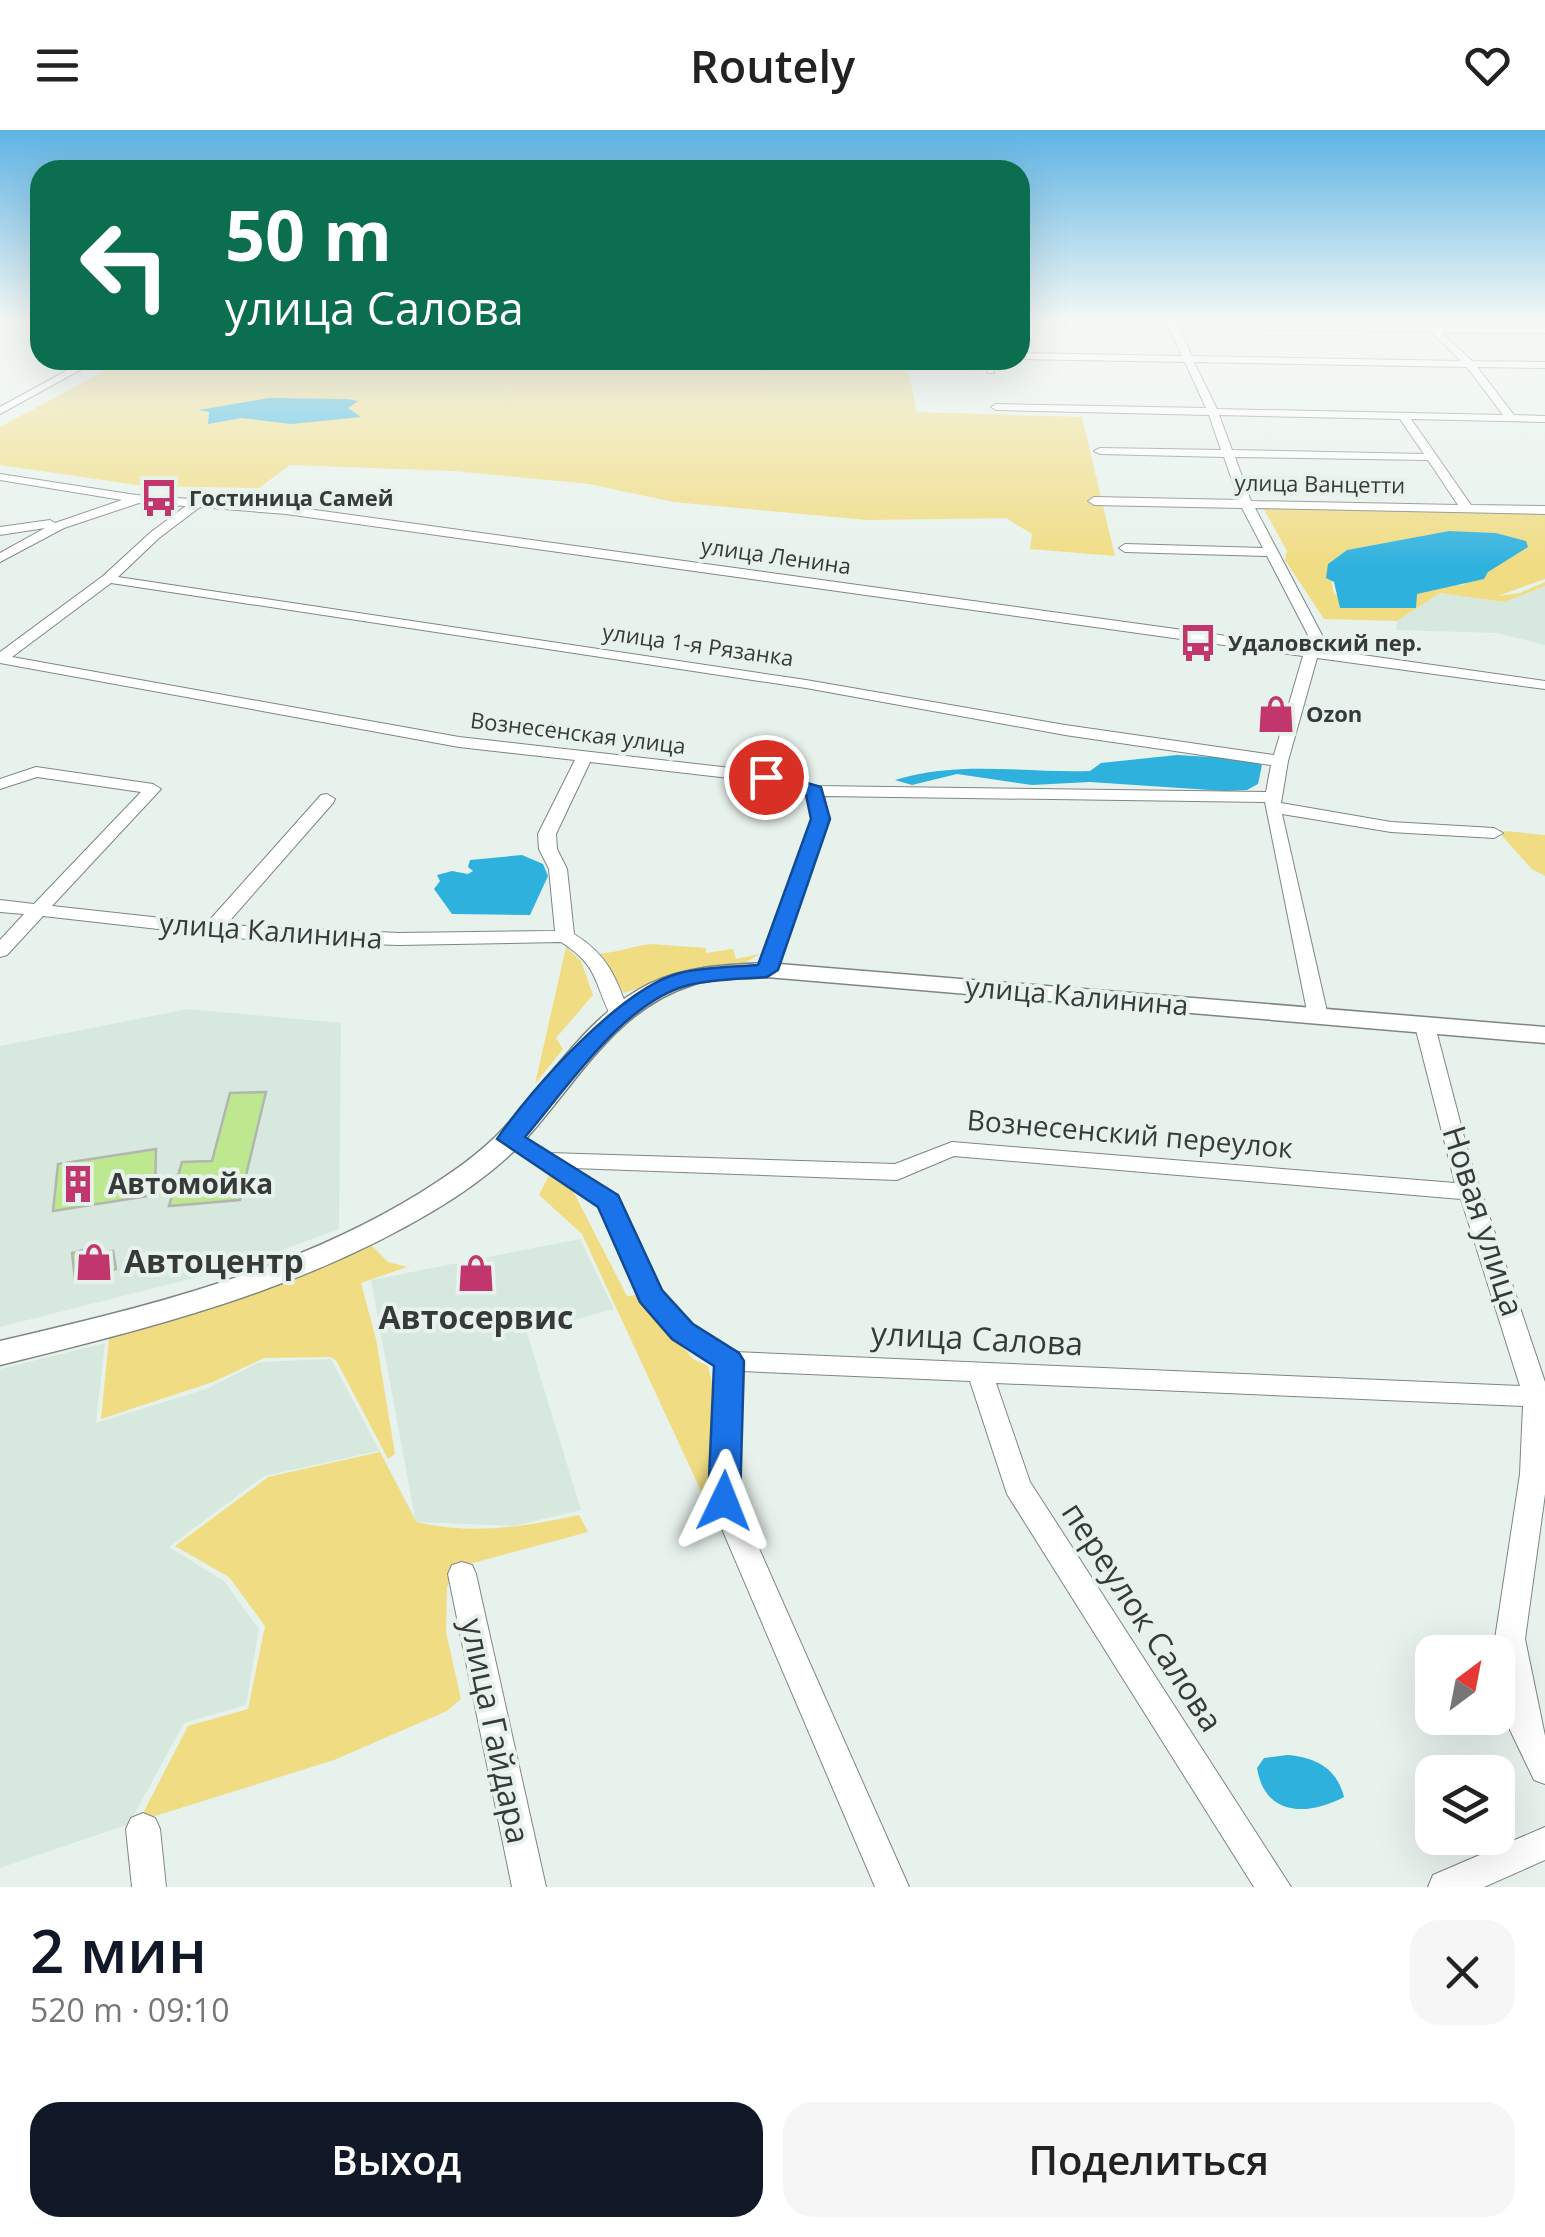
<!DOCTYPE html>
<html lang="ru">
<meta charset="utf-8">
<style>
body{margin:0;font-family:"Open Sans",sans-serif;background:#f6f6f6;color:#222;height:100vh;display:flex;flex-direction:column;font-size:38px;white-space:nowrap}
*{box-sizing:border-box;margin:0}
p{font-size:32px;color:#767676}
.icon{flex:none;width:55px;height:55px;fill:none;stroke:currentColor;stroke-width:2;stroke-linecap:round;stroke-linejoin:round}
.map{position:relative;height:1757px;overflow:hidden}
.panel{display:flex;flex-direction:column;background:#fff;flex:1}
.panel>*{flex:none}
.guide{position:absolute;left:30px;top:30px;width:1000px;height:210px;border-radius:30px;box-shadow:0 10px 40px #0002;background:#0b6e4f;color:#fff;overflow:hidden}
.needle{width:65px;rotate:32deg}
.buttons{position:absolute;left:1415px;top:1505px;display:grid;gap:20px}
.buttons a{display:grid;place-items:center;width:100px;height:100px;border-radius:20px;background:#fff;box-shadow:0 10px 40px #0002;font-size:50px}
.pin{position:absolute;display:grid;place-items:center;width:85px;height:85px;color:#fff;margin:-42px;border:5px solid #fff;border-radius:50%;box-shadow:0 2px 10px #0007}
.me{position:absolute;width:110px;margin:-55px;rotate:2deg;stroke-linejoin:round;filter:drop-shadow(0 0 8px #0008)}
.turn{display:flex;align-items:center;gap:35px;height:210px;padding:0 30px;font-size:45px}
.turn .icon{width:130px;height:130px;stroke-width:2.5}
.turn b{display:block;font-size:70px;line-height:85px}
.round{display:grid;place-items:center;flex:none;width:105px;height:105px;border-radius:30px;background:#f6f6f6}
.headline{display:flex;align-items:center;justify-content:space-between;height:170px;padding:0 30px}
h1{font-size:60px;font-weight:600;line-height:75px;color:#111827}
.action{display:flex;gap:20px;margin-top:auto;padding:20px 30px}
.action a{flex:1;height:115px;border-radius:30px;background:#111827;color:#fff;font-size:40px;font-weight:600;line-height:115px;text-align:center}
.action a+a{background:#f6f6f6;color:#222}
header{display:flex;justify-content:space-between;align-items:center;height:130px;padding:0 30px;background:#fff;font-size:45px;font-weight:600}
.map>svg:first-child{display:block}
.built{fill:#d7e8df}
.green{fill:#f0dc82;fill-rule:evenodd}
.water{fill:#2fb1dd}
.building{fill:#bde88f;stroke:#b2b6ae;stroke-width:2.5}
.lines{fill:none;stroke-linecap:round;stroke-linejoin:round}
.minor-casing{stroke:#7e8682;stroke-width:2}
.major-casing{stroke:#7e8682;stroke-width:3}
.minor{fill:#fff;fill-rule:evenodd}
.major{fill:#fff;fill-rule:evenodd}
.route{fill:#1a73e8;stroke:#114b97;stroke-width:2.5}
.labels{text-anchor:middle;stroke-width:8;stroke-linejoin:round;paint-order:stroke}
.far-street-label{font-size:22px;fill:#363a38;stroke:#e8f2ec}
.far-poi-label{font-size:22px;font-weight:bold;fill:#363a38;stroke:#e8f2ec;text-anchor:start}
.street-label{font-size:28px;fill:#363a38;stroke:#e8f2ec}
.poi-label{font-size:28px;font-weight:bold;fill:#363a38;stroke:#e8f2ec;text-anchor:start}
.near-street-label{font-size:32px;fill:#363a38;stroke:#e8f2ec}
.near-poi-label{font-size:32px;font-weight:bold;fill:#363a38;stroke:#e8f2ec;text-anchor:start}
</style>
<header><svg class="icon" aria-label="menu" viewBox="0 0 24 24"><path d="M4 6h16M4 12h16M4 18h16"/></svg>Routely<svg class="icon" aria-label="heart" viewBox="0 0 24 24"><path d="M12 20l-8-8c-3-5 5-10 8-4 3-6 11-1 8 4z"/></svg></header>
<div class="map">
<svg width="1545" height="1757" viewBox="0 0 1545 1757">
<rect width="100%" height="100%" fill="#e8f2ec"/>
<path class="built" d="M1545 456V515L1496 503 1396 500 1397 491 1440 463 1504 472Z
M188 879 341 893 339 1099 234 1138 0 1197V916Z
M580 1109 614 1179 527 1203 581 1380 514 1396 416 1392 378 1321 264 1346 169 1417 224 1451 259 1499 246 1575 184 1593 129 1694 0 1738V1239L105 1213 96 1293 206 1259 260 1232 331 1229 415 1388 371 1150Z"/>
<path class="green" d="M125 230H906L917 282 1082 287 1115 426 1030 419 1032 404 1006 388 867 390 673 372 589 354 454 341 290 335 259 358 144 356 0 335V297Z
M1261 374 1545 382V449L1498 466 1520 463 1545 452V456L1504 472 1440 463 1397 491 1324 489 1285 430 1287 421ZM1449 401 1496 403 1525 411 1463 455 1438 456 1416 464V477L1334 464 1328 434 1347 420Z
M1505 701 1545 705V746L1532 739 1502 706Z
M651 814 706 818V823L733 819 736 829 760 824 743 834 674 846 624 863 596 824C617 823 631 816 651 814Z
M566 817 581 831 593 865 556 908 563 919 535 954Z
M550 1043 573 1061 627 1166 639 1165 693 1229 708 1236C716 1268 731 1334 709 1362L701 1361 582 1104 539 1065Z
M372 1116 388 1132 407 1137 361 1153 376 1209 395 1324 388 1329 336 1230 330 1227 264 1228 213 1252 101 1289 109 1208 343 1121Z
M380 1322 416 1392C472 1405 523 1397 579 1385L588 1402 458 1437 447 1457 446 1502 461 1569 447 1581 334 1630 139 1691 188 1596 248 1579 265 1496 229 1447 175 1416 268 1347Z"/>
<path class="water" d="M269 268 348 269 358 271 348 278 361 287 291 294 242 288 208 294 209 282 199 280Z
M1449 401 1496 403 1526 411 1528 417 1488 442 1484 449 1417 464 1416 478H1340L1334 452 1326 448 1328 434 1347 420Z
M1177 625 1246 629 1262 635 1258 654 1247 660 1225 661 1090 652 1032 655 957 644 912 655 895 650C959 630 1024 643 1090 641L1101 633Z
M522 725 543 734 548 746 530 785 452 784 434 759 440 751 437 745 452 741 468 744 473 741 468 737 470 730Z
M1287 1625C1315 1627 1337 1638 1344 1667 1308 1686 1265 1687 1257 1638L1264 1628Z"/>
<path class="building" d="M266 962 240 1070 169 1076 182 1032 212 1031 230 963Z
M156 1019 155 1065 53 1081 58 1034Z
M92 1118 93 1126 113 1121 116 1139 75 1149 72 1123Z"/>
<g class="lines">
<g class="minor-casing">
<path id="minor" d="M1166 190H1174L1176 193 1545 197V203L1441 202 1472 231 1545 232V238L1477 237 1514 285 1545 286V292L1411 289 1471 375 1545 376V384L1255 378 1323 507 1320 519 1545 551V559L1317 528 1288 631 1281 673 1391 692 1494 698 1503 703 1494 708 1391 702 1282 684 1328 886 1325 890H1311L1308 886 1265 672 824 666 829 689 777 840 767 846 757 840 813 689 807 664 765 652 590 632 556 704 557 719 567 739 574 804C607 824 617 848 629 884L626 888H612C593 852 600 837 561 812L399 815 266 811 43 786 7 825 0 827V810L24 784 0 782V770L34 774 141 662 37 647 0 659V649L36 637 153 654 161 659 52 776 207 793 321 665 327 664 335 669 333 673 226 795 399 803 555 801 549 739 539 719 538 704 575 630 459 617 0 533V522L103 446 151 402 186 376 139 373 64 398 0 432V423L45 398 0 405V397L50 390 55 393 122 370 0 350V344L136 365 286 376 1306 517 1309 507 1267 426 1125 422 1119 418 1125 414 1263 418 1242 378 1094 375 1088 371 1094 367 1239 370 1224 327 1100 324 1094 321 1100 318 1221 320 1209 285 996 280 991 277 996 274 1206 278 1185 232 1020 229V223L1182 226 1169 198 1020 197V191L1167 193ZM1179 199 1430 201 1461 231 1192 226ZM1194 232 1467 237 1503 285 1217 279ZM1219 285 1400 289 1424 324 1232 320ZM1235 327 1428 330 1458 375 1251 371ZM200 377 286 384 1303 526 1274 625 1065 595 806 550 118 447 159 408ZM111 453 806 558 1065 605 1271 635 1266 662 816 656 766 642 459 607 12 527Z
M86 230H98L0 284V277Z
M983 230H993L994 243H988Z
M1425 890 1435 896 1469 1026 1545 1252V1364L1525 1509 1545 1606V1654L1534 1650 1510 1600 1495 1509 1520 1344 1523 1276 996 1253 1030 1352 1291 1757H1254L1007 1364 970 1251 742 1241 738 1371 909 1757H875L710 1371 716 1235 673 1208 641 1171 599 1076 499 1009 510 1002 549 1023 895 1034 952 1012 1455 1053 1415 896ZM954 1026 1461 1069 1520 1256 734 1222 691 1194 660 1161 617 1065 573 1038 897 1050Z
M462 1432 472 1435 476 1444 546 1757H512L448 1444 452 1435Z
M143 1683 155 1688 160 1699 166 1757H132L126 1699 131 1688Z
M1545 1697V1730L1484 1757H1428L1433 1745Z"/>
</g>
<g class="major-casing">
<path id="major" d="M767 833 1545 897V913L767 847C743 849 715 847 692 855 614 879 575 956 523 1012 497 1039 465 1062 433 1081 299 1161 150 1198 0 1235V1211C145 1177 292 1142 420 1063 450 1044 480 1024 504 998 550 950 587 885 649 854 686 836 726 835 767 833Z"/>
</g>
<use href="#minor" class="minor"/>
<use href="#major" class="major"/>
</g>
<linearGradient id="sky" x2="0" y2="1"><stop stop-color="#5eb3e4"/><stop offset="0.44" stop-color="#f5f9f6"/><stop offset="1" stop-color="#f5f9f6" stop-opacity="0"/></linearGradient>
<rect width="1545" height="436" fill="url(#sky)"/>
<path class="route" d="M766 641 821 657 830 689 778 840 767 847C742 849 713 849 689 855 624 871 567 958 525 1007L618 1065 662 1160 693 1194 739 1223 744 1231 740 1371 735 1380 724 1384 713 1380 708 1371 714 1236 672 1209 640 1172 598 1077 497 1009C531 959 621 858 680 843 704 837 732 837 758 835L811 689 806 665 760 651 757 647Z"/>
<defs>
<g id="bus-bare" transform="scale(3)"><path d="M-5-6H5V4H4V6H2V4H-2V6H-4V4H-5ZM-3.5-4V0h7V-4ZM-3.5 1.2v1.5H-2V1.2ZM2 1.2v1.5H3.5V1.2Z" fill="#c1366c" stroke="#e8f2ec" stroke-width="2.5" paint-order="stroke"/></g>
<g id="shop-bare" transform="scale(3)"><path d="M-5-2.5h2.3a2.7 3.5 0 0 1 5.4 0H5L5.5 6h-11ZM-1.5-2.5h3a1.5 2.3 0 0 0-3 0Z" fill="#c1366c" stroke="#e8f2ec" stroke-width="2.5" paint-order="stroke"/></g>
<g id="building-bare" transform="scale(3)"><path d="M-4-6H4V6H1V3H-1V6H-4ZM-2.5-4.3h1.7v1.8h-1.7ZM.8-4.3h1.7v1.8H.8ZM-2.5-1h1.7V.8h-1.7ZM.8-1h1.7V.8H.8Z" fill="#c1366c" stroke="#e8f2ec" stroke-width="2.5" paint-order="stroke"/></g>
</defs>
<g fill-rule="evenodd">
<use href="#bus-bare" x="159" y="368"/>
<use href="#bus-bare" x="1198" y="513"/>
<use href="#shop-bare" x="1276" y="584"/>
<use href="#building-bare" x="78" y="1054"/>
<use href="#shop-bare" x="94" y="1132"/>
<use href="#shop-bare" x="476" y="1143"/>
</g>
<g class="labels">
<g class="far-street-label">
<text transform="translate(1320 354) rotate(1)" y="8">улица Ванцетти</text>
<text transform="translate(776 426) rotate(8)" y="8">улица Ленина</text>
<text transform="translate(698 515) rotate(8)" y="8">улица 1-я Рязанка</text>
<text transform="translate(578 603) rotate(7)" y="8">Вознесенская улица</text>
</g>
<g class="far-poi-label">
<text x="189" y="376">Гостиница Самей</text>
<text x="1228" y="521">Удаловский пер.</text>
<text x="1306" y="592">Ozon</text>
</g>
<g class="street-label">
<text transform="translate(271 801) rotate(4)" y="10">улица Калинина</text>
<text transform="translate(1077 866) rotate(5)" y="10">улица Калинина</text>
<text transform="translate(1130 1004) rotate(5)" y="10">Вознесенский переулок</text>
</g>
<g class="poi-label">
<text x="108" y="1064">Автомойка</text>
</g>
<g class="near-street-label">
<text transform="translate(1483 1091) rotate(72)" y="11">Новая улица</text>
<text transform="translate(977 1209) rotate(3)" y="11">улица Салова</text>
<text transform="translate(1142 1487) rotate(57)" y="11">переулок Салова</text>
<text transform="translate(495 1601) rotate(78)" y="11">улица Гайдара</text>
</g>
<g class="near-poi-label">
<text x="124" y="1143">Автоцентр</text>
<text x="476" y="1199" text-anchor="middle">Автосервис</text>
</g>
</g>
</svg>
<div class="buttons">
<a><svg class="needle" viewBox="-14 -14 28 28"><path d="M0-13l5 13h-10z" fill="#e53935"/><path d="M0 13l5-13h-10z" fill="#767676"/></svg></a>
<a><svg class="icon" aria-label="layers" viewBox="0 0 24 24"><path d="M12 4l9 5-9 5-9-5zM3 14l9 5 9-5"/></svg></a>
</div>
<div class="pin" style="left:766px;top:647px;background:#d93025"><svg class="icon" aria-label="arrive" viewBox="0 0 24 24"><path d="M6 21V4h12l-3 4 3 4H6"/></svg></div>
<svg class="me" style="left:724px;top:1371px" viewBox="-20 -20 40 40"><path d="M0-17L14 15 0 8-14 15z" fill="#1a73e8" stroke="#fff" stroke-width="4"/></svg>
<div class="guide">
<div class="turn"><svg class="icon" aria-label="left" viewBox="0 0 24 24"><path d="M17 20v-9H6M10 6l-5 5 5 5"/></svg><div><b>50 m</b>улица Салова</div></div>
</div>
</div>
<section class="panel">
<div class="headline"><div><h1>2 мин</h1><p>520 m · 09:10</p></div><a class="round"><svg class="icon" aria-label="close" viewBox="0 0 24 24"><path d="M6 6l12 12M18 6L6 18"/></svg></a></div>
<div class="action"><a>Выход</a><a>Поделиться</a></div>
</section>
